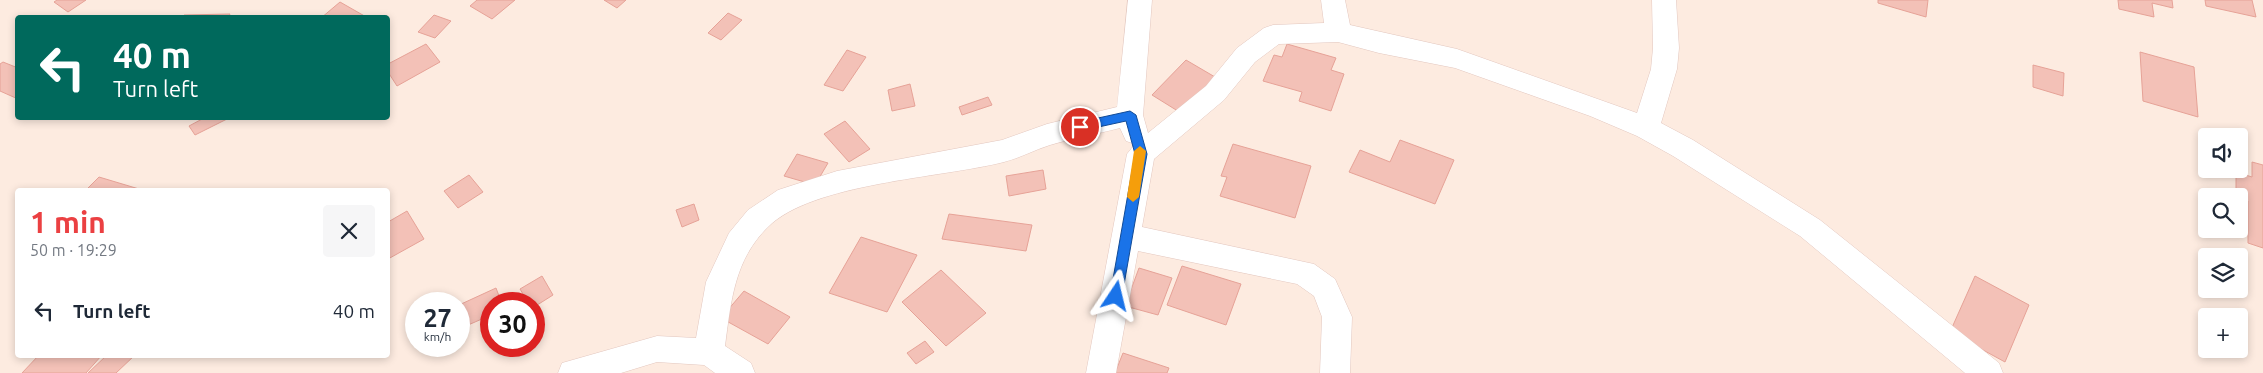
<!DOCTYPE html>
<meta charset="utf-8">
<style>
body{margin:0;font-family:Ubuntu,sans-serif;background:#f6f6f7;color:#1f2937;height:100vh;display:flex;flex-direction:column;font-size:19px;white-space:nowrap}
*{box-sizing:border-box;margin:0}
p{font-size:16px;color:#747a83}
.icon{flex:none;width:28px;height:28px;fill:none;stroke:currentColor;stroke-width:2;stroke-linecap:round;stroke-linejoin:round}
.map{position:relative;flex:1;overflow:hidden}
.side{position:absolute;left:15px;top:188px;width:375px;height:170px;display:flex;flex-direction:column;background:#fff;border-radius:5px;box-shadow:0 2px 8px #0003}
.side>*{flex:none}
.hud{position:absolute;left:15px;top:15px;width:375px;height:105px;border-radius:5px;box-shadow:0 2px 8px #0003;background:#00695c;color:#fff;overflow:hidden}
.tools{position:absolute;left:2198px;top:128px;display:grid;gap:10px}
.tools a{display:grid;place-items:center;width:50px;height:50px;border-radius:5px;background:#fff;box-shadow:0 2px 8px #0003;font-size:25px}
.speed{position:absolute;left:405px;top:292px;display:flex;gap:10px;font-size:25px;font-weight:700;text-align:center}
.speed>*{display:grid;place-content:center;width:65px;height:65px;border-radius:50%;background:#fff;box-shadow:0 2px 8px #0003;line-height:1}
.speed small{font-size:12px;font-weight:400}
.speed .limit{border:8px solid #d22;background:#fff;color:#111}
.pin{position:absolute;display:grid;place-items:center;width:42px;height:42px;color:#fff;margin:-21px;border:2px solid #fff;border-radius:50%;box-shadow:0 1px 5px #0007}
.me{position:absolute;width:55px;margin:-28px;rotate:10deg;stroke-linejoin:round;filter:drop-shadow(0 0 4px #0008)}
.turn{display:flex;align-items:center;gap:18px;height:105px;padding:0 15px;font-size:22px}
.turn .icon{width:65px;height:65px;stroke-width:2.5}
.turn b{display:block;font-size:35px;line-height:42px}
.round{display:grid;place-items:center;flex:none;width:52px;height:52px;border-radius:5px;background:#f6f6f7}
.overview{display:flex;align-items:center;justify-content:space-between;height:85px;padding:0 15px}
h1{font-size:30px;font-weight:600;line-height:38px;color:#eb4042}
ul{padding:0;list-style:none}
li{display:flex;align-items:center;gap:15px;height:75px;padding:0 15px}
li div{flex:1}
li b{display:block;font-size:19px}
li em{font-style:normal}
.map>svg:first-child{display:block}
.building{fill:#f3c1b7;stroke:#e6a297}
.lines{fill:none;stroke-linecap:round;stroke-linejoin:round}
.minor-casing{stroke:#e3c7bf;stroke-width:1}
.minor{fill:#fff;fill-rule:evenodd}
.route{fill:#1a73e8;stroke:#114b97}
.slow{fill:#f59e0b}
</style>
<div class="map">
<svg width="2263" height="373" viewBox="0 0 2263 373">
<rect width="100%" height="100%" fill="#fdebe0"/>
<path class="building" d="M57 0H86L68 12 54 2Z
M477 0H515L492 19 470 6Z
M604 0H626L617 8Z
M1878 0H1928L1926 17 1878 3Z
M2118 0H2172L2173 8 2152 3 2154 17 2119 9Z
M2205 0H2252L2256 17 2206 6Z
M340 2 368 18H321Z
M728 13 742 20 721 40 708 33Z
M230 14 228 18H183L184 15Z
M434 15 451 21 435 38 418 32Z
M426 44 440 62 397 86 388 72V64Z
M1287 44 1336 58 1331 70 1344 74 1331 111 1299 101 1302 92 1263 81 1274 55 1282 57Z
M847 50 866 57 843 91 824 85Z
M2140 52 2194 67 2198 117 2143 101Z
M1186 60 1215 77 1181 113 1152 95Z
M3 62 18 68V99L0 91V64Z
M2033 65 2064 73 2063 96 2033 87Z
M910 84 915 106 892 111 888 90Z
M988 97 992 105 962 115 959 107Z
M204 118H229L195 135 189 126Z
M845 121 870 149 849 162 824 134Z
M1400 140 1454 160 1435 204 1349 172 1360 150 1390 162Z
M1233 144 1311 166 1295 218 1220 196 1227 177 1221 176Z
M797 154 828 163 815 185 784 176Z
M2252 162 2263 165V248L2248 243V201L2236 196V172L2252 177Z
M1043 170 1046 189 1009 196 1006 176Z
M469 175 483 192 458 208 444 191Z
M99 177 139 189 86 190Z
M694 204 699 220 682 227 676 210Z
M407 211 424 239 388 259V222Z
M949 214 1032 225 1026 251 942 239Z
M861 237 917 255 887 312 829 293Z
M1182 266 1241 284 1226 325 1167 305Z
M1139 268 1172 278 1158 315 1125 306Z
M941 270 986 313 946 346 902 302Z
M542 276 553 295 534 307V304H529L520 289Z
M1975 276 2029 305 2005 362 1950 332Z
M496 288 502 304H491V315L459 329V305Z
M744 291 790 317 768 344 721 318Z
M925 341 934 352 916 364 907 353Z
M1123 353 1169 368 1167 373H1115Z
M39 355H102L86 373H22Z
M107 355H135L116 373H88Z"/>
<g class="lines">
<g class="minor-casing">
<path id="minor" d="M1128 0H1152L1143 115 1148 133 1206 86 1237 48 1264 28 1273 25 1324 23 1321 0H1345L1350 25 1457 49 1637 113 1651 69 1653 48 1652 0H1676L1679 48 1677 69 1661 123 1693 140 1820 220 1999 363 2003 373H1965L1800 236 1673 156 1637 136 1590 116 1455 68 1379 53 1338 42 1279 44 1255 62 1224 100 1154 159 1142 227 1314 264 1335 279 1352 317 1350 373H1320L1322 317 1314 296 1297 284 1138 251 1116 373H1086L1127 154 1135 144 1126 141 1120 128C1097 134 1073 138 1050 145 1034 150 1020 158 1004 162 941 178 812 183 768 227 734 260 731 302 725 346L751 363 755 373H715L704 365 657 362 621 373H558L562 363 657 336 696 338 706 282 729 233 748 210 778 190 837 171 1002 140 1047 124 1117 107Z"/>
</g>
<use href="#minor" class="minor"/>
</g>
<path class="route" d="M1130 111 1136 115 1147 154 1122 296 1120 299H1112L1110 296 1135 154 1126 121 1080 131 1075 127 1080 122Z"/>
<path class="slow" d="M1140 146 1146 151 1139 197 1133 202 1127 197 1134 151Z"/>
</svg>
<div class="tools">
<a><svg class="icon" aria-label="sound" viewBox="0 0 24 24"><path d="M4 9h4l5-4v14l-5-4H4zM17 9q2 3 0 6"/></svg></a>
<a><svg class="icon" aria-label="search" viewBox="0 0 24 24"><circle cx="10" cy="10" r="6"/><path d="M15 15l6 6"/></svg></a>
<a><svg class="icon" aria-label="layers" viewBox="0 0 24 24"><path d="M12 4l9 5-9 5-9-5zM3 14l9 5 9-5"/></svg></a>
<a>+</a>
</div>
<div class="speed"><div>27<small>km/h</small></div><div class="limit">30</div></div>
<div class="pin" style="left:1080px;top:127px;background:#d93025"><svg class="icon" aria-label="arrive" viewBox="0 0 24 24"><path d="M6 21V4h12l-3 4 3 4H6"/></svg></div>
<svg class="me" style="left:1116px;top:296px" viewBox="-20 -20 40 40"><path d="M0-17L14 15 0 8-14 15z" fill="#1a73e8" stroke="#fff" stroke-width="4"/></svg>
<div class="hud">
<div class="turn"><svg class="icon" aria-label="left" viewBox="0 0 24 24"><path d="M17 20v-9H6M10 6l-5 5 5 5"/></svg><div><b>40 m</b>Turn left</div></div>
</div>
<section class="side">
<div class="overview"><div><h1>1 min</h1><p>50 m · 19:29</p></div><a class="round"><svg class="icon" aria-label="close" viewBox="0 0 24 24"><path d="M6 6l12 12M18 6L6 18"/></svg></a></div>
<ul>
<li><svg class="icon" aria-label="left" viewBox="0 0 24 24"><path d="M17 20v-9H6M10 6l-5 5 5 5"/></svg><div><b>Turn left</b></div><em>40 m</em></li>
</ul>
</section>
</div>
